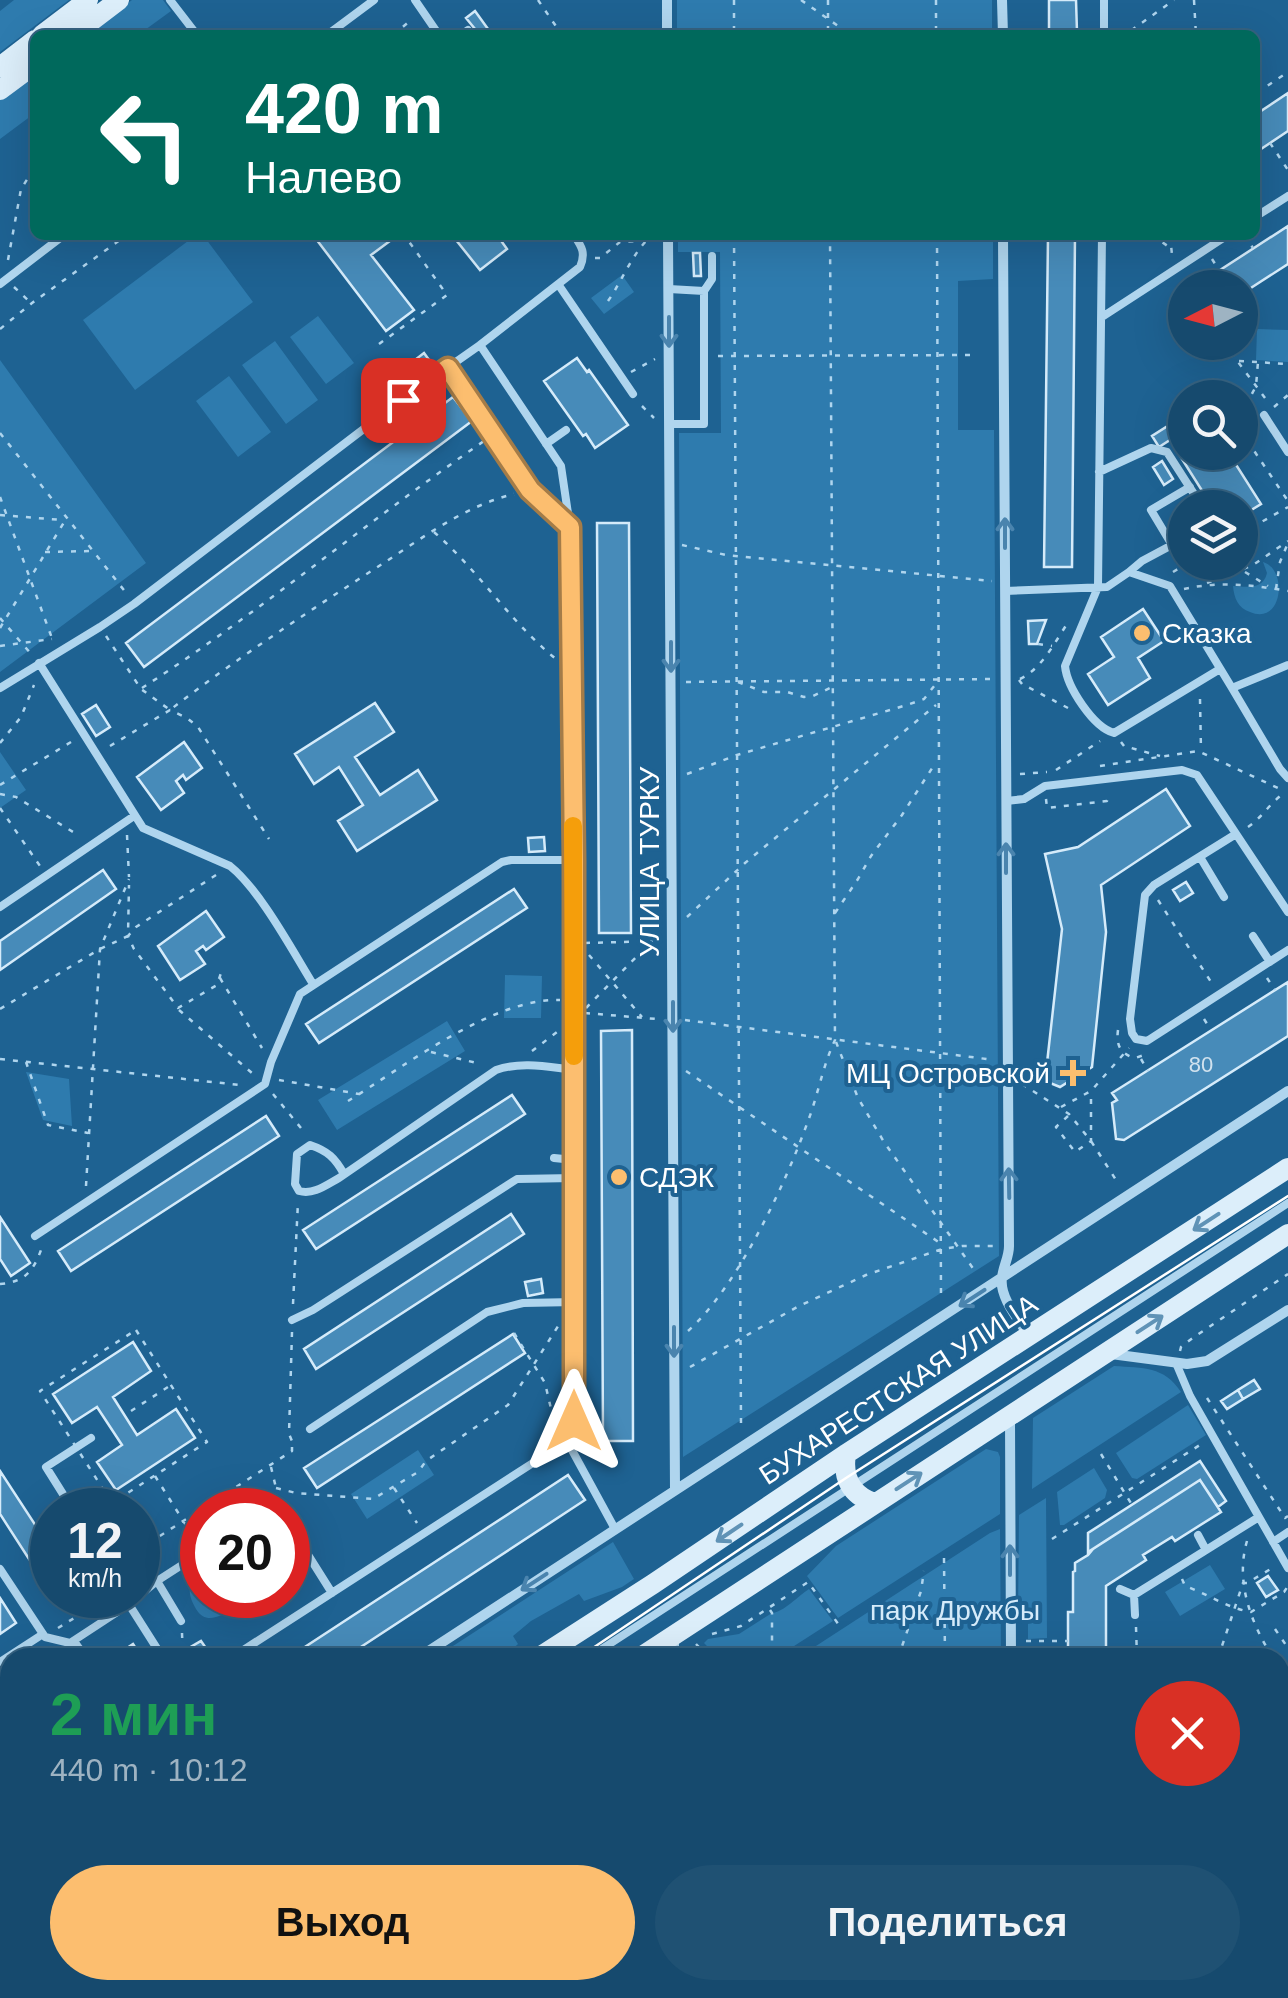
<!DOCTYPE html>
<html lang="ru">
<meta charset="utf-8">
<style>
body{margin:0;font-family:Arial,sans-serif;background:#1f5173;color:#f1f3f6;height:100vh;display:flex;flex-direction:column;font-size:38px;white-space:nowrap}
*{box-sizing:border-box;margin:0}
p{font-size:32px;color:#9eb3c2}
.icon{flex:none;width:55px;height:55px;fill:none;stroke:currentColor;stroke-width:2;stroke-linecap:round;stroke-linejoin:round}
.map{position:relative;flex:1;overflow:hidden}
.sheet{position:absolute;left:0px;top:1648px;width:1290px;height:352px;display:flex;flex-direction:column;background:#164a6e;border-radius:30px 30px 0 0;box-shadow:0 10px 40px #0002,0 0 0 2px #356281}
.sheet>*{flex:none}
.top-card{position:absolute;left:30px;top:30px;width:1230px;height:210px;border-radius:15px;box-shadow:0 10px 40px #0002,0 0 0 2px #356281;background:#00695c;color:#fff;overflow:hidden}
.needle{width:65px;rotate:264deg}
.fabs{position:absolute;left:1168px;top:270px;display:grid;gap:20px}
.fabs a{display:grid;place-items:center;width:90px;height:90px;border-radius:50%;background:#164a6e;box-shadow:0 10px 40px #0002,0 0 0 2px #356281;font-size:50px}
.speed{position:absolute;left:30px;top:1488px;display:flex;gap:20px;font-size:50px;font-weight:700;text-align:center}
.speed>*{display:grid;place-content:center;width:130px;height:130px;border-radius:50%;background:#164a6e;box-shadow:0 10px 40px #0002,0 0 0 2px #356281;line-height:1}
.speed small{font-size:25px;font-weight:400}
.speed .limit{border:15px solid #d22;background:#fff;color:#111}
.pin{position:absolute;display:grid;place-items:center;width:85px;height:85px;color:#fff;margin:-42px;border-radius:20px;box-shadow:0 5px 15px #0006}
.me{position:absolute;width:110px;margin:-55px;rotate:0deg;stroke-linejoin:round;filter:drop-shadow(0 0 8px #0008)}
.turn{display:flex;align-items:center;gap:35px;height:210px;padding:0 50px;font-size:45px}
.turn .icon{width:130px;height:130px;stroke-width:2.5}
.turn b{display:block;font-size:70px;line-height:85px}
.round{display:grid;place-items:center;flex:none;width:105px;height:105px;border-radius:52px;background:#1f5173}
.head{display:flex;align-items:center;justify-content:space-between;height:170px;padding:0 50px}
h1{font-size:60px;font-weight:600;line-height:75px;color:#1e9e55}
.action{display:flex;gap:20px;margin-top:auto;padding:20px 50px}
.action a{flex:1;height:115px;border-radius:60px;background:#fcbe6f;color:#111;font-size:40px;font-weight:600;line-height:115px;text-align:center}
.action a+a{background:#1f5173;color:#f1f3f6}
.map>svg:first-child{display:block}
.green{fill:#2e7bae}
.building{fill:#478bb9;stroke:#d5ebfa;stroke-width:2.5}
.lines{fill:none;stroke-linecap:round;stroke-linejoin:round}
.path{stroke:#afd5ee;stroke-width:2.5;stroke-dasharray:5 8;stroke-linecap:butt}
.lane{stroke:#afd5ee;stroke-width:8}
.street{stroke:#afd5ee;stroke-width:10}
.secondary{stroke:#dceefa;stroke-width:20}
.tram{stroke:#fff;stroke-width:2.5}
.oneway{stroke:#4a84ae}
.oneway2{stroke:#6093b6}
.route-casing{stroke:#a47c48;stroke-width:25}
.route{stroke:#fcbe6f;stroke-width:18}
.slow{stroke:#f59e0b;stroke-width:18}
.poi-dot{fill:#fcbe6f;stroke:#1e6292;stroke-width:4}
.labels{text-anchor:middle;stroke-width:8;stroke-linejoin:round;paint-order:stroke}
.number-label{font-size:22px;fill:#d1e2ee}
.poi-label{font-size:28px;fill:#fff;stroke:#1e6292;text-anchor:start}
.street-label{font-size:28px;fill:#fff;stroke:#1e6292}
.park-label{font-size:28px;fill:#d5ebfa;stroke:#1e6292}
</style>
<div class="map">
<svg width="1288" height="1998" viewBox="0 0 1288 1998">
<rect width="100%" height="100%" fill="#1e6292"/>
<path class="green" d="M14 0H69L0 52V11Z
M132 0H163L171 11 138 35H86Z
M677 0H992V35H677Z
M35 74V113L0 139V100Z
M196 235H203L253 302 135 390 83 320Z
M678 235H993V279L958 281V430H994L999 1256 683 1457 679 433H721L720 252H678Z
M622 275 634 292 604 314 591 298Z
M318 316 354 363 326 384 290 337Z
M1257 329 1288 330V362L1256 360Z
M275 341 318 400 286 424 242 365Z
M0 360 146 563 0 672Z
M229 376 271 432 238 457 196 401Z
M1263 562C1288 569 1283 626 1250 612 1238 608 1234 598 1233 586 1247 587 1263 590 1267 573Z
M0 752 26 790 0 808Z
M505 975 542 976 541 1018H504Z
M447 1021 465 1051 337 1130 318 1100Z
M26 1072 69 1079 72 1126 43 1120Z
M1114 1366C1143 1368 1164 1366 1181 1392L1032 1489 1033 1418Z
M1188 1405 1206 1435 1137 1479 1132 1478 1116 1453Z
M986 1449 998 1452 1000 1457V1514L838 1618 807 1576 836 1546Z
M418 1450 434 1475 367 1519 351 1494Z
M1094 1468 1107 1490 1105 1498 1064 1525H1060L1057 1492Z
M1046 1498 1047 1638 1028 1639V1621L1021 1620 1018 1617 1019 1515Z
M1000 1529 1001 1657H799L990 1533Z
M613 1542 634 1579 622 1587 584 1601 579 1594 531 1621 513 1636 518 1644 504 1657H436Z
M1210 1565 1225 1589 1180 1616 1165 1592Z
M202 1577V1595H250C235 1605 210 1632 196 1609 191 1600 189 1595 190 1586Z
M809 1589 833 1621 777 1657H718L704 1643 708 1639 739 1634 772 1613C784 1612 798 1596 809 1589Z
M162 1990H264L252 1998H167Z
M686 1990H1002V1998H686Z"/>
<path class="building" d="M1049 0H1076L1077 32H1049Z
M475 11 488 29 480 35 466 18Z
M1288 93V131L1255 153V115Z
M1288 226V264L1240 295V288H1202L1200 283Z
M313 235H398L371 255 414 310 386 331Z
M452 235H497L507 249 480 270Z
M1048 235H1075L1072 567H1044Z
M693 253H700L701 276H694Z
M424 353 432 364 419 374 411 363Z
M577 358 587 372 589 370 628 425 595 448 586 434 583 436 544 381Z
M453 397 472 421 144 667 126 643Z
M1185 415V452H1228L1261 504 1240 517V508H1213L1170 440 1159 447 1152 436Z
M1162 461 1173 479 1164 485 1153 467Z
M597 523H629L631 933H599Z
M1143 609 1164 641 1138 658 1150 678 1108 705 1088 674 1114 657 1101 637Z
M1046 620 1037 644H1029L1028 621Z
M375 703 394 732 355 757 380 795 418 770 437 800 357 851 338 821 363 805 339 767 314 784 295 754Z
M96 705 110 727 96 736 82 714Z
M184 742 202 768 186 780 183 775 176 781 184 793 161 810 137 777Z
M1166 789 1190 826 1101 885 1106 932 1092 1067 1060 1087 1045 1081 1062 929 1045 854 1078 847Z
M544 837 545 851 529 852 528 838Z
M103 870 116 889 0 970V941Z
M1186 882 1193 893 1180 901 1173 890Z
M514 889 527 908 319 1043 306 1024Z
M206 911 224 937 206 950 203 946 196 951 205 964 180 980 158 946Z
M1288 982V1036L1124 1140 1116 1139 1112 1103 1117 1100 1112 1093Z
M632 1030 633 1441H603L601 1031Z
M512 1095 525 1114 316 1249 303 1230Z
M266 1116 279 1136 71 1271 58 1251Z
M511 1214 524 1234 316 1369 304 1349Z
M0 1217 30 1263 11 1276 0 1259Z
M541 1279 543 1293 528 1296 525 1282Z
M513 1334 525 1353 317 1488 304 1468Z
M133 1342 151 1371 113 1397 137 1435 176 1409 195 1438 116 1490 97 1462 122 1445 97 1407 72 1423 53 1394Z
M1254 1380 1260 1389 1243 1399 1238 1390Z
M1238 1390 1243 1399 1227 1409 1221 1401Z
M1200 1461 1226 1501 1218 1507 1200 1480 1088 1552V1533Z
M0 1471 49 1546 29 1559 0 1514Z
M568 1475 585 1500 344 1658H288Z
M1200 1480 1221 1512 1175 1541 1172 1537 1143 1555 1146 1560 1106 1586V1658H1073V1654H1068V1612H1073V1572L1075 1571V1563L1088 1555 1093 1549Z
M1268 1576 1278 1590 1266 1597 1257 1583Z
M0 1598 16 1623 0 1634Z
M201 1641 208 1651 196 1658 189 1648Z
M133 1644 142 1658H112Z
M10 1790V1869L3 1874 0 1870V1834L10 1828 0 1813V1797Z
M1288 1854V1902L1280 1907V1860Z
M1070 1990H1107V1998H1075L1070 1997Z
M1231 1990H1271V1998H1231Z"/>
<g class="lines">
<path class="path" d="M538 0 562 35
M734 0V35
M801 0 851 35
M828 0V35
M936 0V35
M1194 0 1196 35
M1119 32H1129L1174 0
M393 35 411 20
M1255 87 1267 86 1288 72
M1270 143 1288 170
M734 235 741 1423
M937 235 941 1298
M1152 235 1169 247
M1170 235 1172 255
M1244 235 1253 248
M595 258H600L620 242 651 240
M1212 259 1219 270
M8 260 21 189 35 167
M14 287 30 302
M608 301C622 281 630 258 647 240
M0 329 32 303 127 235
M1223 342 1268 402
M379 344 447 295 405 236
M718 356 971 355
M1239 361 1288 364
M631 372 655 359
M642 406 654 418
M1274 407 1288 395
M1240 417 1256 386 1258 362
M1240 430 1288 501
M0 433 127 594
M0 497 53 641
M0 515 62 520
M434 532C479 571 510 622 556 659
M1240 534 1288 507
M682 545 726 555 992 581
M45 552 92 551
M1173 572 1189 562
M1245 572 1268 586
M1207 583 1253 565 1288 541
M1184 589C1219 581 1253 585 1288 591
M1276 589 1280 562 1288 543
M0 618 32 655
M0 628 66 519
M106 636 141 689 170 710C237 658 308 612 379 566 421 539 464 506 514 494
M1038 644 1052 646
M0 646 52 639
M1020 679C1042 669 1056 640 1069 621
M1019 680 1022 684 1068 708
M686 682 993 679
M738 682 764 692H787L804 697 813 696 830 688
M142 688C260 612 368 521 484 441
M1200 699 1201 751
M1121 742 1124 746 1160 756
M0 743 21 717 34 685
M110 746 170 710 187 718 198 727 269 839
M1100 766 1198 751 1278 788
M1056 770 1100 741
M687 774 737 755 907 705 924 699 938 681
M1020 774 1047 772
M0 785 71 742
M0 794 16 797 78 835
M1046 799 1047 808 1107 801 1106 793
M0 808 40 866
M1248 827C1263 817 1271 801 1286 792
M127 835 129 877
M216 875 136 927 128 936 134 949 178 1008 217 985 222 970
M1158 900 1213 985
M835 913 858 879 871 856 902 815 936 762
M687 917 745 863 936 705
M585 943 657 941
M589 955 642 1017
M220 978 262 1048
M1267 978 1275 990
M586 1008 651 942
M0 1009 100 949 128 936 129 885
M179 1010 252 1073
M585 1013 657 1019
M1204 1019 1211 1030
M685 1020 994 1060
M1118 1030C1116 1045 1120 1054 1135 1058L1144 1055
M836 1042 858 1098 884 1142 977 1274
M532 1051 561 1029
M431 1052 481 1064
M0 1059 240 1085
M1141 1059 1148 1071
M26 1062 48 1125 88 1133
M686 1071 940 1243
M279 1080 359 1094
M1022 1084 1069 1114 1091 1141 1116 1180
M273 1094 301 1128 304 1135
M348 1101C405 1066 493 998 560 1000
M1061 1107 1091 1091 1129 1048
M1068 1116 1056 1127 1075 1152 1091 1141V1091
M86 1186 100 949 129 879
M0 1284C24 1282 33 1272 41 1250
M293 1304 298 1202
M136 1330 207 1442 112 1503 40 1391Z
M688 1331C738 1286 785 1185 808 1121 818 1095 823 1065 835 1040L830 235
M292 1332 289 1434 292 1441 298 1437
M514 1333 545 1383 552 1413 559 1427
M1180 1351 1181 1347 1194 1337 1288 1274
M690 1367 799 1306 866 1275 942 1249 962 1246H995
M1207 1398 1285 1518 1288 1516
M131 1411 171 1385
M1101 1454 1132 1505
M271 1467 276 1488
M155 1476 196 1541
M276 1488 296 1493 373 1499 418 1472 426 1461 508 1405 562 1320
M394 1488 417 1523
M1052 1539 1203 1443
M1247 1541C1235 1582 1251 1623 1273 1658
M138 1550 292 1451V1441
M944 1558 945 1658
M1182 1579 1185 1586C1208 1594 1227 1608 1251 1612L1284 1592 1288 1586
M770 1610 772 1613V1658
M1136 1627 1137 1658
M58 1628 84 1612 95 1595
M1275 1629 1288 1648
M182 1633 183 1658
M712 1634 741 1626 808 1582 839 1625
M1026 1641H1068
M696 1644 709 1658
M898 1658 921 1591 924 1571
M1218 1658 1243 1583H1247L1274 1567
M1280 1669 1288 1681
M0 1711 7 1698 10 1672
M0 1749 10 1764
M0 1784 10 1778
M0 1878 10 1886
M6 1898 10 1905
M706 1990V1998
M743 1990V1998
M781 1990 786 1998
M845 1990V1998
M875 1990 881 1998
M946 1990V1998
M906 1998 911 1990
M1137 1998V1990
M1285 1998 1283 1923 1288 1920"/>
<path class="lane" d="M170 0 197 35
M415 0 439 35
M327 35 374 0
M461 35 468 30
M1104 35V0
M1255 217 1288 196
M1102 235 1098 587 1065 666C1067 687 1093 727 1114 733L1220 669
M0 284 64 235
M558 284 633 394
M669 289 704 291V424H670
M704 291 712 279V256
M1102 317 1228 235
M448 368 530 490 570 526
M1264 415 1288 452
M546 444 566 430
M1099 472 1151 448 1167 452 1203 508
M1172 545 1151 510 1190 487
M1129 572 1142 561 1185 538
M1005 591 1107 587 1129 572 1170 586 1232 688
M39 663 143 828 230 866C260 890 292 950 313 984
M1288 665 1232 688 1280 769 1288 778
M0 688 100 627 134 604 403 399 480 345
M1006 801 1024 799 1045 786 1182 770 1197 775 1288 912
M1236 834 1154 885 1145 895 1130 1019 1132 1033 1136 1039 1147 1041 1288 950
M1200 857 1224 897
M0 907 134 816
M1253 936 1270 962
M554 1158 574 1160
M344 1174C335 1158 328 1151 310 1145L297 1154 295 1184 299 1191C314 1195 326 1185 339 1178L496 1070C522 1061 548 1067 574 1070
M35 1236 265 1084 271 1062 300 994 502 862 511 860H574
M292 1320 313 1310 517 1179 574 1178
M1176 1363 1190 1396 1288 1568
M310 1429 487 1312 523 1303 575 1302
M567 1441 615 1529
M73 1510 46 1467 91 1438
M268 1510 276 1505 279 1510
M288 1523 332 1593
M1198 1535 1206 1550
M1273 1542 1288 1532
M0 1569 45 1637 70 1643 128 1605 157 1581
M1120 1589 1134 1595 1135 1615
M123 1595 163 1658
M1134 1595 1259 1517
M181 1621 157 1581 202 1552
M74 1641 86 1658
M231 1658 567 1441 574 1421V860L570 527 561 466 480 345 580 267C586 253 582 247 574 235
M588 1658 1288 1203
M0 1662 43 1634
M1280 1793 1288 1789
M1280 1838 1288 1851
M154 1990 159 1998
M1206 1990V1998
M64 1998 76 1990"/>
<path class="street" d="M667 0V35
M1002 0 1003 35
M668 235 675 1490
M1003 235 1009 1246C1009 1258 1003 1266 1002 1278 999 1297 1019 1320 1029 1336
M1111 1354 1187 1364 1207 1361 1288 1310
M1010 1419 1011 1658
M674 1636V1658
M418 1658 1288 1091
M677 1990V1998
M1010 1990V1998"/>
<path class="secondary" d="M42 35 88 0
M73 35 119 0
M0 67 35 40
M0 90 35 64
M846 1454C842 1478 851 1495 874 1503
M538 1658 653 1584 846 1454 1288 1168
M639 1658 1288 1234
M2 1998 15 1990
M114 1998 126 1990"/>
<path class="tram" d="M578 1658 846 1478 1288 1196
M73 1998 85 1990"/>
</g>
<defs><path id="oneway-shaft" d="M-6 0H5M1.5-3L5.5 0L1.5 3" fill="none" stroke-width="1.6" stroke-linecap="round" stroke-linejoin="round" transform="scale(2.5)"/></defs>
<g class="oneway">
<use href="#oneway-shaft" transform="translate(669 332) rotate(90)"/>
<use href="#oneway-shaft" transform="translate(1005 533) rotate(-90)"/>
<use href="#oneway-shaft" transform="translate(671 657) rotate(90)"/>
<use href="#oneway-shaft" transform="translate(1006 858) rotate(-90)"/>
<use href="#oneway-shaft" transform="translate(673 1017) rotate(90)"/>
<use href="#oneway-shaft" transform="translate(1009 1183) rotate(-91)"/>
<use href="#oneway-shaft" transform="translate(972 1298) rotate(147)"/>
<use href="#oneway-shaft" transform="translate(674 1342) rotate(90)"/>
<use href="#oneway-shaft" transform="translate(1010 1560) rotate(-90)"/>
<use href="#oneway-shaft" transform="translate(534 1582) rotate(147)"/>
</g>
<g class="oneway2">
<use href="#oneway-shaft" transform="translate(1206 1222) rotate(147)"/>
<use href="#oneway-shaft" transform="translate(1150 1324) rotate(-33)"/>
<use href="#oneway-shaft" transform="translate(909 1481) rotate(-33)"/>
<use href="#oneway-shaft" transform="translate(729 1533) rotate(146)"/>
</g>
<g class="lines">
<g class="route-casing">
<path id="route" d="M403 400 448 368 530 490 570 527 574 860V1421"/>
</g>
<use href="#route" class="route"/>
<path class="slow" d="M573 826 574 1056"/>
</g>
<g class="poi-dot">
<circle cx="1142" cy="633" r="10"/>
<path d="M1068 1058h10v10h10v10h-10v10h-10v-10h-10v-10h10z"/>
<circle cx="619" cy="1177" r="10"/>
</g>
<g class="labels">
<g class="number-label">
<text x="1201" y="1072">80</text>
</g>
<g class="poi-label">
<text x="1162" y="643">Сказка</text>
<text x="1050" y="1083" text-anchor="end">МЦ Островской</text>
<text x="639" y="1187">СДЭК</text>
</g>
<g class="street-label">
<text transform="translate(649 862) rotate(-90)" y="10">УЛИЦА ТУРКУ</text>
<text transform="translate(898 1389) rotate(-33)" y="10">БУХАРЕСТСКАЯ УЛИЦА</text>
</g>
<g class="park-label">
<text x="955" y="1620">парк Дружбы</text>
</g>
</g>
</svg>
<div class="fabs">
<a><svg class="needle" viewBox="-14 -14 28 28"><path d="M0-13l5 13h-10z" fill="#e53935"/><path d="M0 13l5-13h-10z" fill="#9eb3c2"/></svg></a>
<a><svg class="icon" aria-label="search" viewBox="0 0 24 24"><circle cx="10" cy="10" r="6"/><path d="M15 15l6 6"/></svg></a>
<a><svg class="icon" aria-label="layers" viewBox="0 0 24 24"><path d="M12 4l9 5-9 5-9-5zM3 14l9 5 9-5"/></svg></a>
</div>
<div class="speed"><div>12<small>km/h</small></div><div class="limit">20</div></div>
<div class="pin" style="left:403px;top:400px;background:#d93025"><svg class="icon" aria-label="arrive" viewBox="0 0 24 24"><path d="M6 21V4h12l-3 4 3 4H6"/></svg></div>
<svg class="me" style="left:574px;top:1421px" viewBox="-20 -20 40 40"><path d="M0-17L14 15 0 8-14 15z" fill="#fcbe6f" stroke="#fff" stroke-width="4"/></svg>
<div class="top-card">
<div class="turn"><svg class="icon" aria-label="left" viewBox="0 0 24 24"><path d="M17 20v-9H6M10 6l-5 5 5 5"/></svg><div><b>420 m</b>Налево</div></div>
</div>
<section class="sheet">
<div class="head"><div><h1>2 мин</h1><p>440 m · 10:12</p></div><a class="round" style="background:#d93025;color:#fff"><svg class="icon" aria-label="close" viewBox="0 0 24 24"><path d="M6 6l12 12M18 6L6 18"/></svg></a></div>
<div class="action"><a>Выход</a><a>Поделиться</a></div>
</section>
</div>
